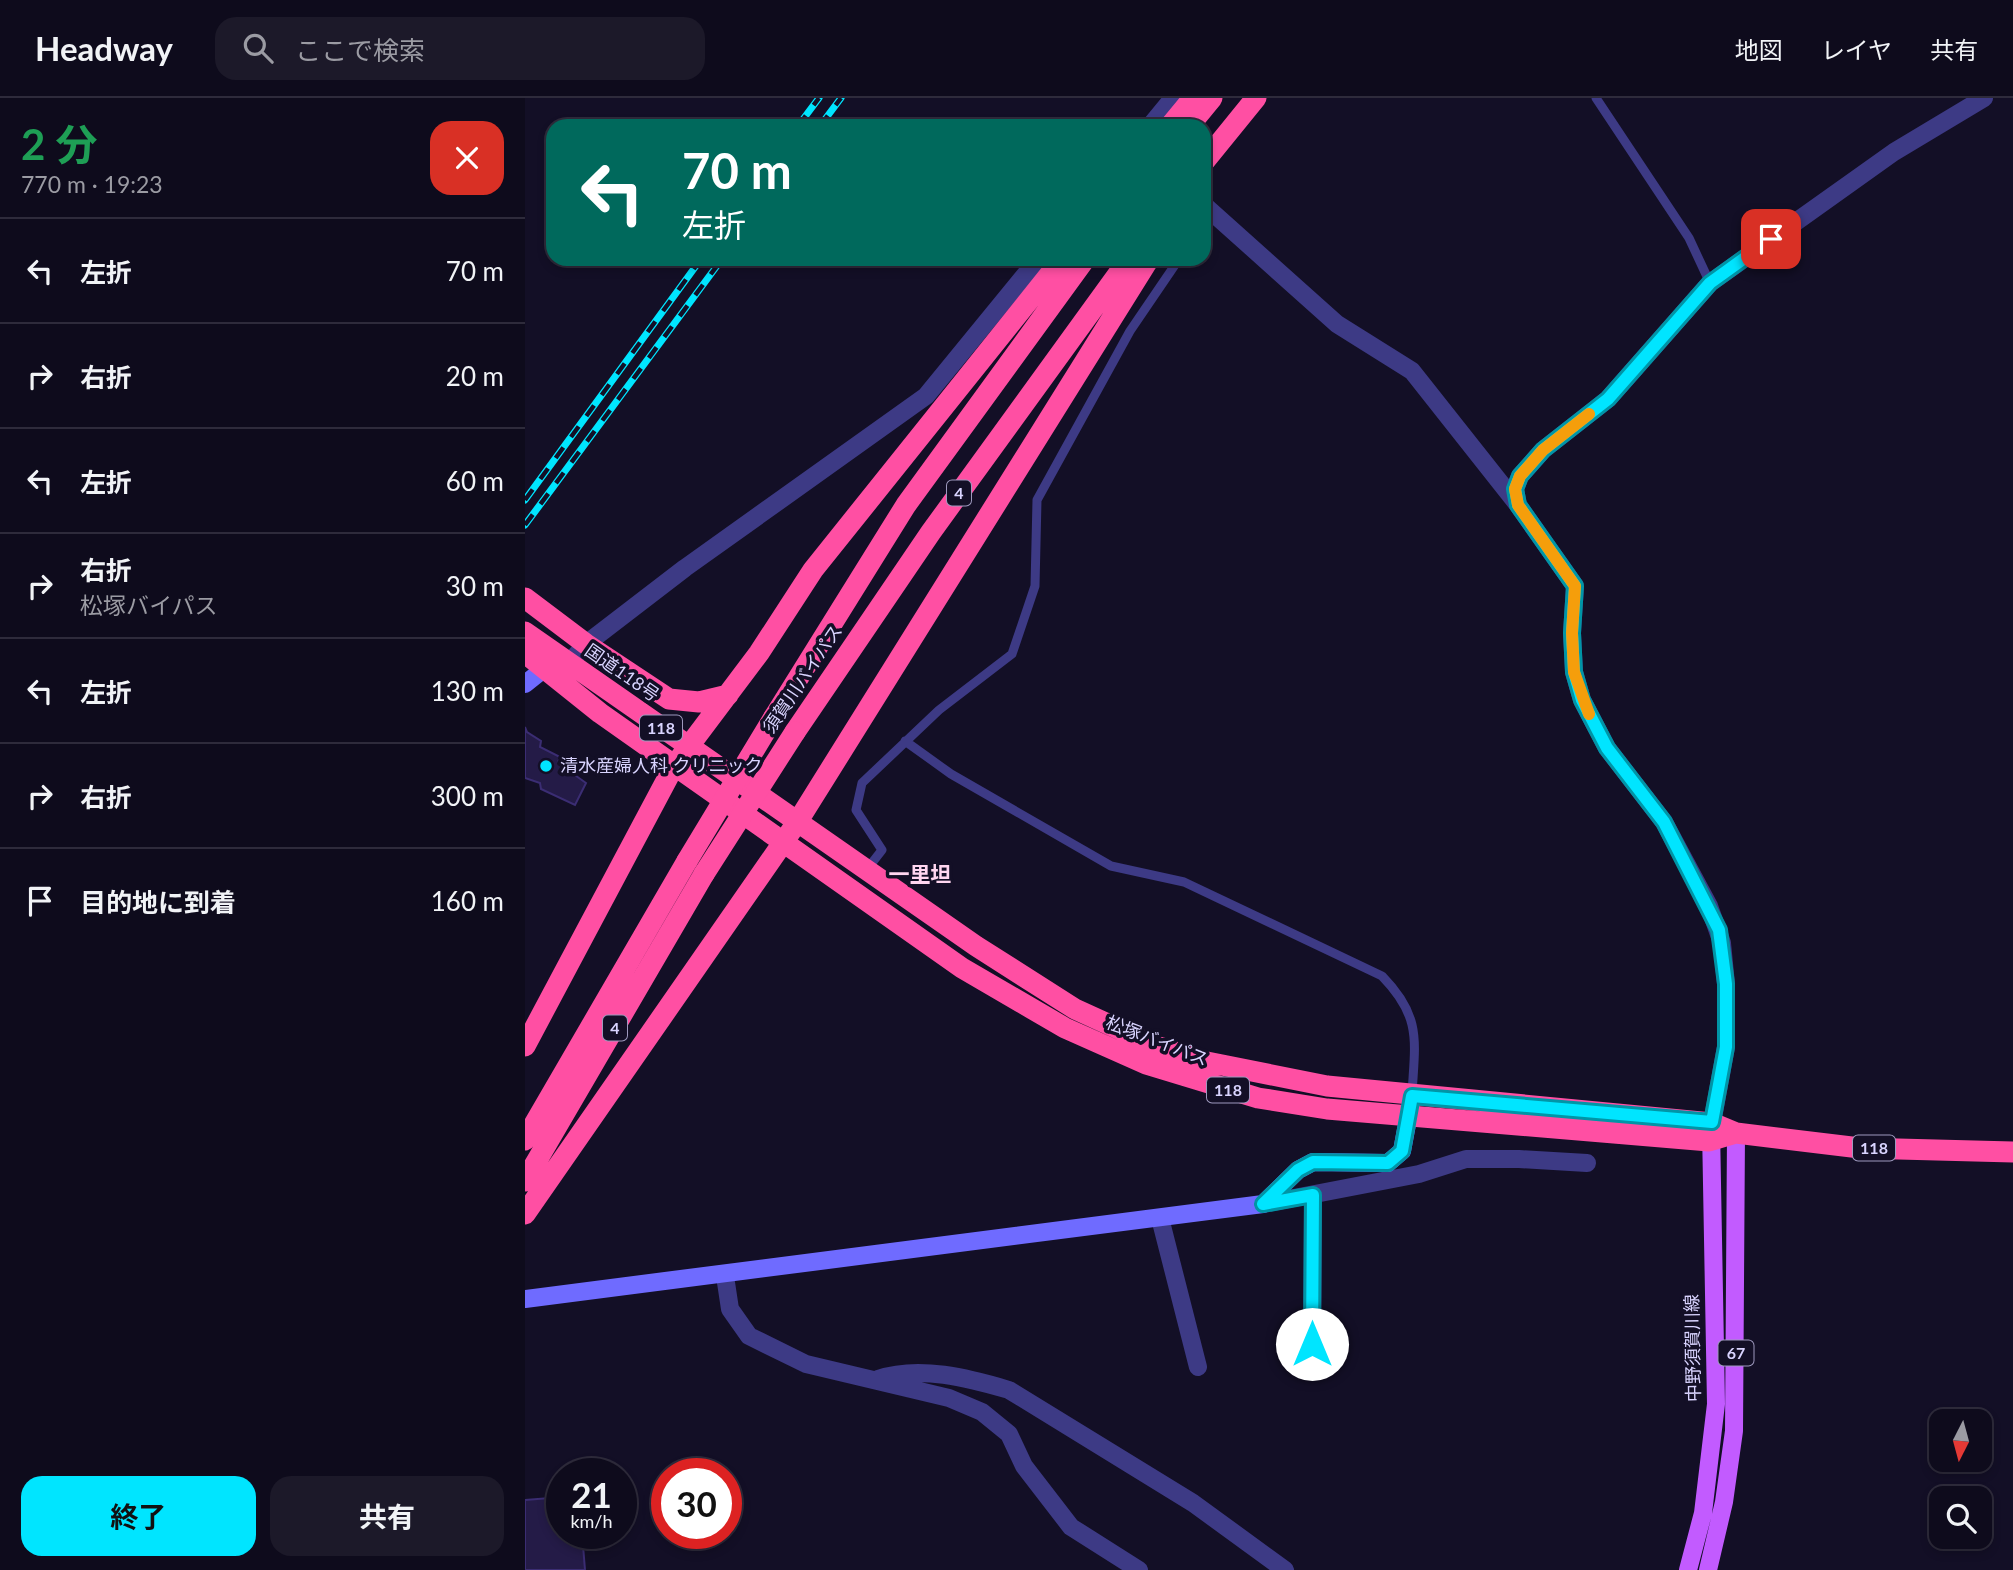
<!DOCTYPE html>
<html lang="ja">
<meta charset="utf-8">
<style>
body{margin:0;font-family:Lato,"Noto Sans JP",sans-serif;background:#1c1929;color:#f1f3f6;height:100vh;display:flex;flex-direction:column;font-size:26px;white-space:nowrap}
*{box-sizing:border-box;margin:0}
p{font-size:23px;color:#9b9ba3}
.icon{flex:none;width:38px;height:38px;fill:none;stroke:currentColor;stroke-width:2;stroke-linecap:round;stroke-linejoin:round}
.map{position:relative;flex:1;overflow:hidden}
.sheet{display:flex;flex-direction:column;background:#0e0b1c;width:525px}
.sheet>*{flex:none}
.top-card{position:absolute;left:21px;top:21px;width:665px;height:147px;border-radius:21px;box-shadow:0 4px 10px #0003,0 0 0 2px #2e2b3b;background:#00695c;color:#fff;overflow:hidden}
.needle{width:46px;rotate:186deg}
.controls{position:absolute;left:1404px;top:1311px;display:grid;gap:14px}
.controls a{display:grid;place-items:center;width:63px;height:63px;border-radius:14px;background:#0e0b1c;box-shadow:0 4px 10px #0003,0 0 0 2px #2e2b3b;font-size:35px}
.speed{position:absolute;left:21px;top:1360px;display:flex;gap:14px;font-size:35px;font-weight:700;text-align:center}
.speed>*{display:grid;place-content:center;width:91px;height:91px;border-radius:50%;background:#0e0b1c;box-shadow:0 4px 10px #0003,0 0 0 2px #2e2b3b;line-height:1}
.speed small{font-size:18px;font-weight:400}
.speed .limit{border:10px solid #d22;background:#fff;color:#111}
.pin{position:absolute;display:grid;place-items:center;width:60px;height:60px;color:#fff;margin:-30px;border-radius:14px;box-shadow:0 4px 10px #0006}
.me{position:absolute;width:77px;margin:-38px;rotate:0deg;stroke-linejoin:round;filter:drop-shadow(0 0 5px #0008)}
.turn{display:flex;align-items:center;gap:24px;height:147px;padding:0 21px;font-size:32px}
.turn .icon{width:91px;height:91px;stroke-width:2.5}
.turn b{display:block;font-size:49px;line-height:60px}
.round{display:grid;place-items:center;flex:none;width:74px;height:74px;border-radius:21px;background:#1c1929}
.overview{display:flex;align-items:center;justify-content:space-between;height:119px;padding:0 21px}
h1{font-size:42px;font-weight:700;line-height:52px;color:#1e9e55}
.cta{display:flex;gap:14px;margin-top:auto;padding:14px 21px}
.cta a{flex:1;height:80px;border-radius:21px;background:#00e5ff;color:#111;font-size:28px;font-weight:700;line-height:80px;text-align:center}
.cta a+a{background:#1c1929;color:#f1f3f6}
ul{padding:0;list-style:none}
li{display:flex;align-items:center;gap:21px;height:105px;padding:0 21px;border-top:2px solid #2e2b3b}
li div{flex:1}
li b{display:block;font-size:26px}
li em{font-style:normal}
header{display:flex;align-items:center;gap:42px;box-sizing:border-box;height:98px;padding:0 35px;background:#0e0b1c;border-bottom:2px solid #2e2b3b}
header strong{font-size:33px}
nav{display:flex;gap:38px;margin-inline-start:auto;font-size:24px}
.search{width:490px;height:63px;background:#1c1929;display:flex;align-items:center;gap:18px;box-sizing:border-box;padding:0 24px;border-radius:21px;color:#9b9ba3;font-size:26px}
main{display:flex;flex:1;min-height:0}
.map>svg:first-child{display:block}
.building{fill:#241b47;stroke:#3b2d73;stroke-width:2}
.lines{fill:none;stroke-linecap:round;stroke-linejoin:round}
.lane{stroke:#3d3a85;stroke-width:9}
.street{stroke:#3d3a85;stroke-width:18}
.secondary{stroke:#6f6bff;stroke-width:18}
.primary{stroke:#c25bff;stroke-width:18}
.highway{stroke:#ff4fa3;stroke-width:21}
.rail-casing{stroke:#00e5ff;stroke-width:7}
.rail{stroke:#130f26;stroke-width:4.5;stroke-dasharray:13;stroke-linecap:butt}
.highway-bridge{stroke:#ff4fa3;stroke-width:21}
.route-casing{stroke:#0095a6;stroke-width:18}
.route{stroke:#00e5ff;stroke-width:12}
.slow{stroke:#f59e0b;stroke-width:12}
.poi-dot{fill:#00e5ff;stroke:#130f26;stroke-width:2.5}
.labels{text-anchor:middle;stroke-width:7;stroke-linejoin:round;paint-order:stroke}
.shield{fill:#130f26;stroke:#9e99be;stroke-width:2}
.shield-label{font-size:16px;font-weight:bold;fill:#d9d4ff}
.street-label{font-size:18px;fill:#d9d4ff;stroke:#130f26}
.poi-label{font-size:18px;fill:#d9d4ff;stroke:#130f26;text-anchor:start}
.quarter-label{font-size:21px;font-weight:bold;fill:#ffd6f0;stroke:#130f26}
</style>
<header>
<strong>Headway</strong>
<div class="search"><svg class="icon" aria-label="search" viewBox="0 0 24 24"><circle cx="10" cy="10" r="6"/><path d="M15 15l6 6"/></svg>ここで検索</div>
<nav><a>地図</a><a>レイヤ</a><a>共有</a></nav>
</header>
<main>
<section class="sheet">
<div class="overview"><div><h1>2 分</h1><p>770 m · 19:23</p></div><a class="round" style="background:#d93025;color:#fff"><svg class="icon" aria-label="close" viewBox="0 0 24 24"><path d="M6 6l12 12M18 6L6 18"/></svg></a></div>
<ul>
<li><svg class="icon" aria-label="left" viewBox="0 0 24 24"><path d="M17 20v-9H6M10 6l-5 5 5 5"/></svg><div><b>左折</b></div><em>70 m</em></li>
<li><svg class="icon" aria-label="right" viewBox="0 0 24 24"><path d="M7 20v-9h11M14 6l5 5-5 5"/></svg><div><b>右折</b></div><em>20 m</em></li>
<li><svg class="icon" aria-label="left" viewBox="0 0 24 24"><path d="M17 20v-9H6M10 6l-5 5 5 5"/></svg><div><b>左折</b></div><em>60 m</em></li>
<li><svg class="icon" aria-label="right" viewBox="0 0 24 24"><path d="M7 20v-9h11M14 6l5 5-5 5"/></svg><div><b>右折</b><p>松塚バイパス</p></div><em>30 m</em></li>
<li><svg class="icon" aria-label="left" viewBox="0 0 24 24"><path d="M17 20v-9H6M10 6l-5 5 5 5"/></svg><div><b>左折</b></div><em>130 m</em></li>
<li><svg class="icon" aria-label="right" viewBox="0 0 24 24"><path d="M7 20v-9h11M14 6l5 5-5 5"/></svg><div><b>右折</b></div><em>300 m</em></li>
<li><svg class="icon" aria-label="arrive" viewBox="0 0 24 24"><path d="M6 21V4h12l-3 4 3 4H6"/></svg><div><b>目的地に到着</b></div><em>160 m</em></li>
</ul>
<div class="cta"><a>終了</a><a>共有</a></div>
</section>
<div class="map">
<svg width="1488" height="1472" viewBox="0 0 1488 1472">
<rect width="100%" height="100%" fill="#130f26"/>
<path class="building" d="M0 629 2 634 16 643 15 649 35 659 33 664 49 671 47 675 61 685 50 707 16 691 15 685 0 680Z
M37 1399V1435H57L60 1472H0V1402Z"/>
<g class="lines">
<path class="lane" d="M1071 0 1164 140 1185 185
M380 643 426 676 586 768 659 784 857 878C897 919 890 943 887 996
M343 770 357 752 331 712 337 685 414 612 487 556 510 488 512 402 605 233 654 161"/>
<path class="street" d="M625 28 648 0
M679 107 812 226 887 273 993 407 1050 488 1047 535 1049 574 1057 602 1082 650 1139 724 1184 808 1197 845 1201 886V949L1187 1025
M993 407 990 391 995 378 1018 352 1083 301 1185 185 1369 54 1459 0
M43 566 61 546 160 470 401 298 513 161
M738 1106 894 1076 941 1061H994L1062 1065
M635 1120 673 1269
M200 1178 205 1211 224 1238 281 1266 424 1300 457 1314 484 1336 499 1368 546 1429 614 1472
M787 1270 788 1097
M353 1281C394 1267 444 1280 484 1292L668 1405 760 1472"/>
<path class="secondary" d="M0 586 20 570
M0 1201 738 1106 773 1072 788 1064 863 1065 877 1053 886 1005"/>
<path class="primary" d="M1163 1472 1178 1415 1191 1306 1186 1030
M1183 1472 1199 1404 1209 1333 1211 1035"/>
<path class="highway" d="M645 28 668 0
M664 28 687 0
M679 64 731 0
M0 500 61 546 144 601 174 604 203 597
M0 534 451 848 550 911 631 948 682 964 802 988 1187 1025 1211 1035 1335 1050 1488 1054
M0 555 75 615 437 870 540 930 621 966 733 1000 802 1011 1184 1043 1211 1035
M249 619 381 407 560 161
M270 634 406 434 604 161
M0 948 149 668 234 555 288 472 537 161
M0 1042 162 763
M0 1083 179 776
M0 1116 273 723 624 161"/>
<g class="rail-casing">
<path id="rail" d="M273 28 294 0
M295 28 316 0
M0 402 176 161
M0 427 197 161"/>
</g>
<use href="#rail" class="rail"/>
<path class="highway-bridge" d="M162 763 249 619
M179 776 270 634"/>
</g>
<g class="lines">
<g class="route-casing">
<path id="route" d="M787 1246 788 1097 738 1106 773 1072 788 1064 863 1065 877 1053 887 998 1187 1024 1201 949V886L1194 832 1139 724 1082 650 1057 602 1049 574 1047 535 1050 488 993 407 990 391 995 378 1018 352 1083 301 1185 185 1246 141"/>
</g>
<use href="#route" class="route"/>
<path class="slow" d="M1064 616 1049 574 1047 535 1050 488 993 407 990 391 995 378 1018 352 1064 316"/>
</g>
<circle class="poi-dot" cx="21" cy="668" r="7"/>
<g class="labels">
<g class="shield">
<rect x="422" y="382.5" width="24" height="25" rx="5"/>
<rect x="115" y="617.5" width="42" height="25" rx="5"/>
<rect x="78" y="917.5" width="24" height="25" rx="5"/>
<rect x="682" y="979.5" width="42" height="25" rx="5"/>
<rect x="1328" y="1037.5" width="42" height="25" rx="5"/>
<rect x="1193.5" y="1242.5" width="35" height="25" rx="5"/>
</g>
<g class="shield-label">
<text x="434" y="401">4</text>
<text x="136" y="636">118</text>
<text x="90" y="936">4</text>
<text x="703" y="998">118</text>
<text x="1349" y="1056">118</text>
<text x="1211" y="1261">67</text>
</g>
<g class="street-label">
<text transform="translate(97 575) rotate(35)" y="6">国道118号</text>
<text transform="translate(278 581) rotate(-56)" y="6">須賀川バイパス</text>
<text transform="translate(632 943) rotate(21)" y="6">松塚バイパス</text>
<text transform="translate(1168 1250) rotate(-91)" y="6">中野須賀川線</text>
</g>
<g class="poi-label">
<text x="35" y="674">清水産婦人科 クリニック</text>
</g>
<g class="quarter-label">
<text x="395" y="784">一里坦</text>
</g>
</g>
</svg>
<div class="controls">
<a><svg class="needle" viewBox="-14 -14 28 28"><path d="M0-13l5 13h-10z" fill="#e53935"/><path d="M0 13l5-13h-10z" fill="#9b9ba3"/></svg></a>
<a><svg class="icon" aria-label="search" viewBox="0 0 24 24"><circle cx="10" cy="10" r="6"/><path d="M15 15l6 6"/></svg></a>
</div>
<div class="speed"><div>21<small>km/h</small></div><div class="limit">30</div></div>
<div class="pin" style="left:1246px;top:141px;background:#d93025"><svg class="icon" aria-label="arrive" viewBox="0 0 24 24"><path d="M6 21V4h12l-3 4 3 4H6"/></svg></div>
<svg class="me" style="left:787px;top:1246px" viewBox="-20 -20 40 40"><circle r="19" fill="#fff"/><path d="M0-13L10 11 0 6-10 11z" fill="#00e5ff"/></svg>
<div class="top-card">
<div class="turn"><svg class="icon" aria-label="left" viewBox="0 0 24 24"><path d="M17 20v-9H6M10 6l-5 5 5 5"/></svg><div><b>70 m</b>左折</div></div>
</div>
</div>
</main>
